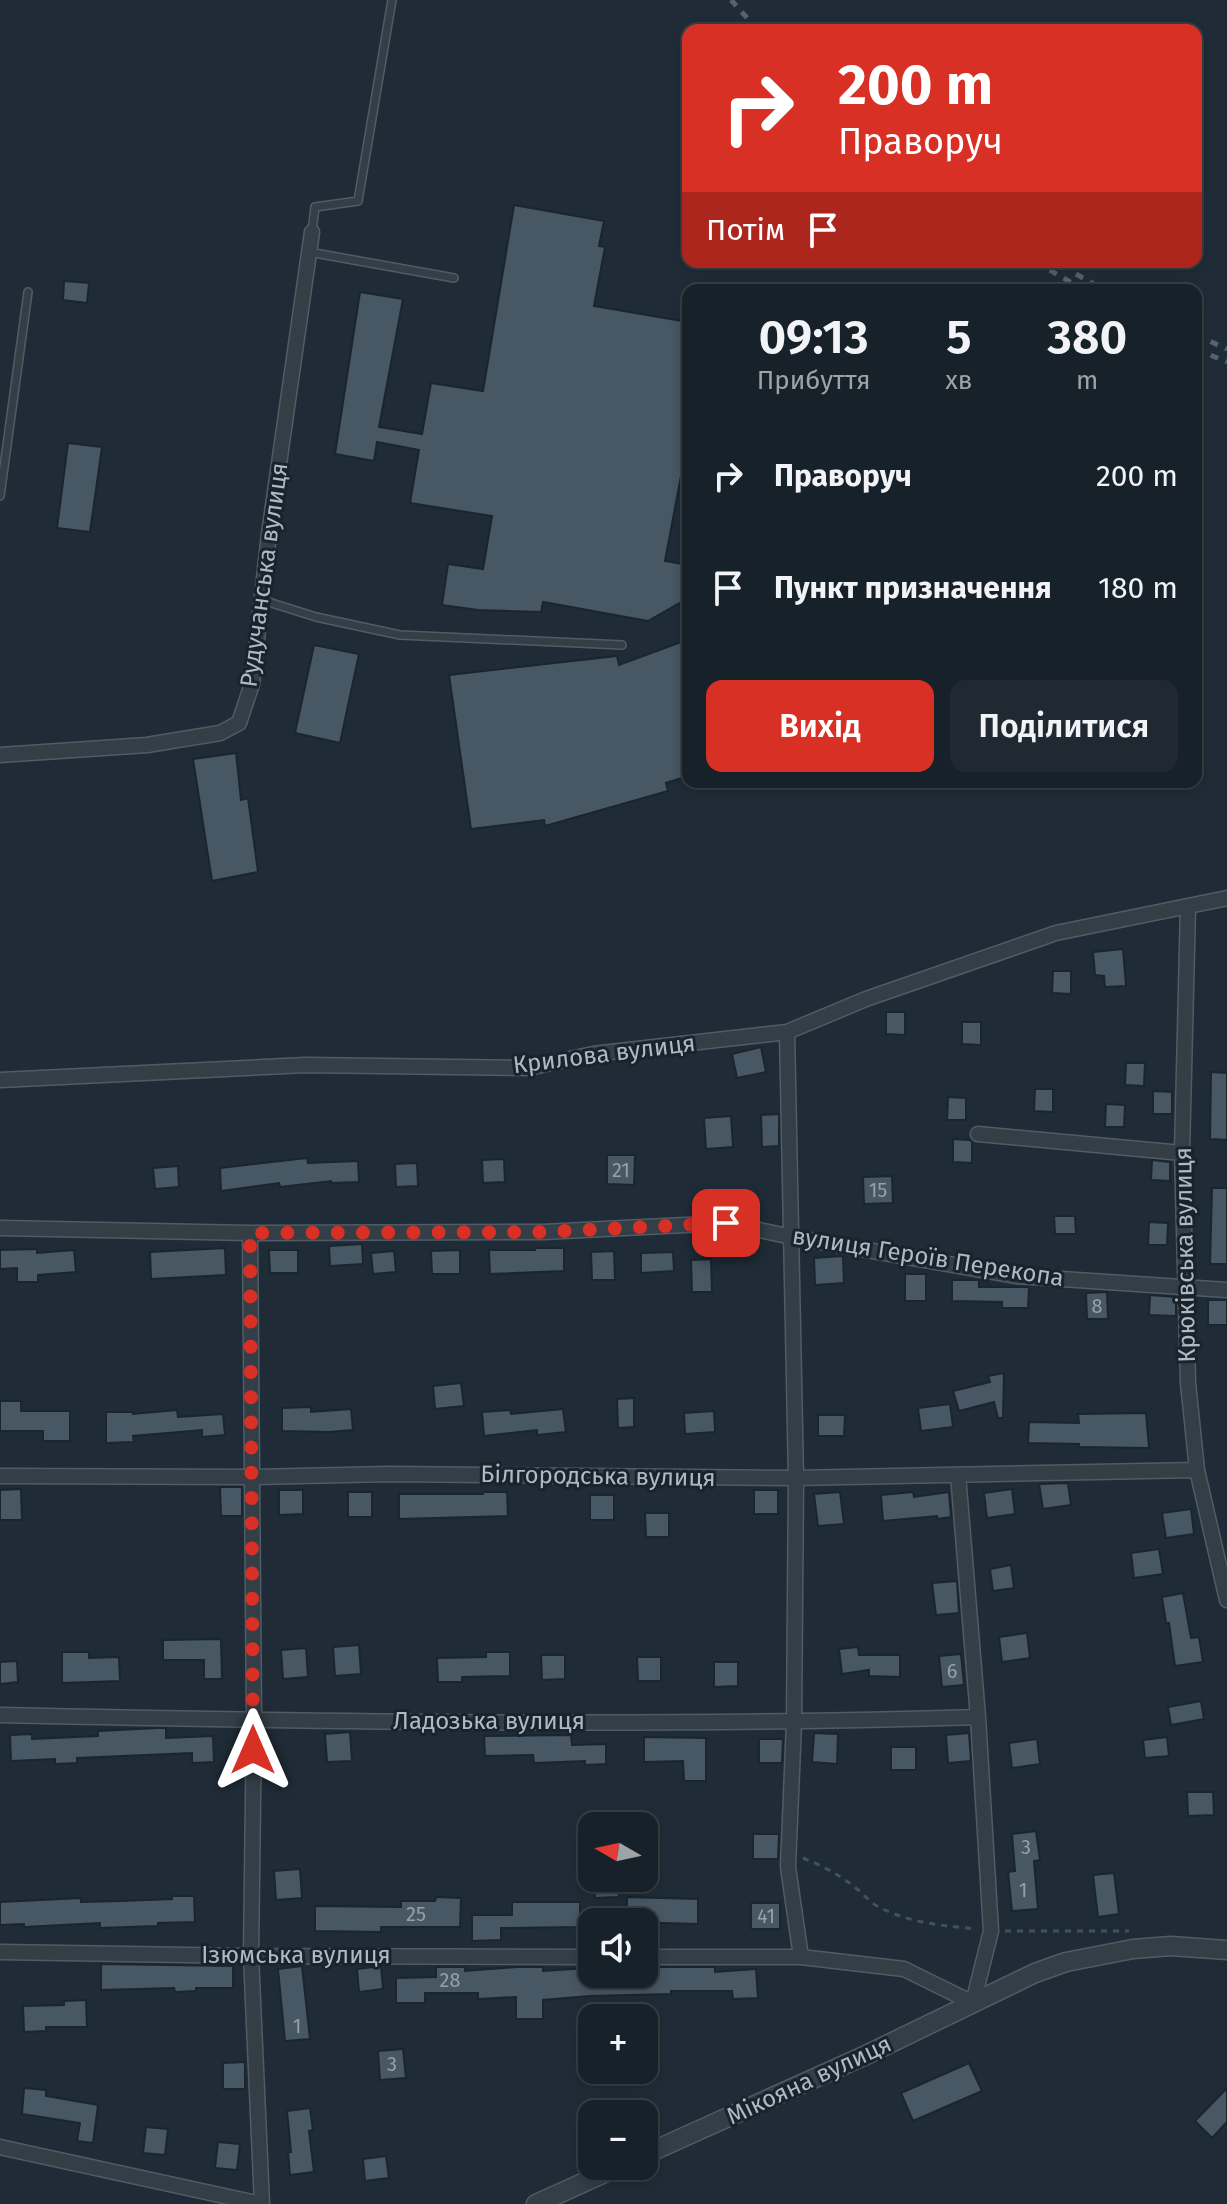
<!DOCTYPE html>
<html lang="uk">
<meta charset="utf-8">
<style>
body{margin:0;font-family:"Fira Sans",sans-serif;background:#202931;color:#f1f3f6;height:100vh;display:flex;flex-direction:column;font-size:30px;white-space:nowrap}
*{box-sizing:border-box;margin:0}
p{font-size:26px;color:#9ea3a8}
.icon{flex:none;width:44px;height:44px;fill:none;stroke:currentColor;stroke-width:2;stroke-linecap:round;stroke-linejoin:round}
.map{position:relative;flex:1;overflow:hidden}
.side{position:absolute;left:682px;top:284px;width:520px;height:504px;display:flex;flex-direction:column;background:#172129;border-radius:16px;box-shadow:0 4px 12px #0003,0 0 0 2px #363e46}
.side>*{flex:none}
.guide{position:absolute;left:682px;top:24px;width:520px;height:244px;border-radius:16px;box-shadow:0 4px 12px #0003,0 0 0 2px #363e46;background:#d93025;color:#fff;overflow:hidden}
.needle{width:52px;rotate:279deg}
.buttons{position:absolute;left:578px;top:1812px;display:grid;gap:16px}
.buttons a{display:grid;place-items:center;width:80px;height:80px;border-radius:16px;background:#172129;box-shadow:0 4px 12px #0003,0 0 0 2px #363e46;font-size:40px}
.pin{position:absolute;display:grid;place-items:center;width:68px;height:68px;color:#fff;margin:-34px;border-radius:16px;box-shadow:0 4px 12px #0006}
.me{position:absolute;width:88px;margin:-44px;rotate:0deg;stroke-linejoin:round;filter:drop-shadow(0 0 6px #0008)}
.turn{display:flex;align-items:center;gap:28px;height:168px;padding:0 24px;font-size:36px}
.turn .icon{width:104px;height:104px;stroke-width:2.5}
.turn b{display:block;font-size:56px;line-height:68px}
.then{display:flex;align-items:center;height:76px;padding:0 24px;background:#0003;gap:16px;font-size:30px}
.eta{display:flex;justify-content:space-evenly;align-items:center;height:136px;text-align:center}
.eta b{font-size:48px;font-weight:600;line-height:56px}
.primary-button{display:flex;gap:16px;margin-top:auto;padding:16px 24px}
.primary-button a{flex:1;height:92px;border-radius:16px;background:#d93025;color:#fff;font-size:32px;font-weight:600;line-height:92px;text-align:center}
.primary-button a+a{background:#202931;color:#f1f3f6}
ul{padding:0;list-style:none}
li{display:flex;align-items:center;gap:24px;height:112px;padding:0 24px}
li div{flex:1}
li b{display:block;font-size:30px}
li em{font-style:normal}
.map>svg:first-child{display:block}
.building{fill:#475763;stroke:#1a252e;stroke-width:2}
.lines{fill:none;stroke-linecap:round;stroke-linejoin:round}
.service-casing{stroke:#505c65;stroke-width:10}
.minor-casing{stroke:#505c65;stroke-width:17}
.tertiary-casing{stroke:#505c65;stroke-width:21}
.path{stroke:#3f5555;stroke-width:3;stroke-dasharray:6 6;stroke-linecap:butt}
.service{stroke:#333e47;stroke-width:7}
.minor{stroke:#333e47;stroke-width:14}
.tertiary{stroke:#333e47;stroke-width:18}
.rail{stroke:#55636f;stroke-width:5;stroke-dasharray:8 8;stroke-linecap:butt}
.route{stroke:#d93025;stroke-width:14;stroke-dasharray:0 25.2}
.labels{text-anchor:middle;stroke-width:6;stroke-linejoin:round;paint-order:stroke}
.number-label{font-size:20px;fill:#94a0ac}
.street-label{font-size:24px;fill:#adb9c4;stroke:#19232c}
</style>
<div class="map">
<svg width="1227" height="2204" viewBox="0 0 1227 2204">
<rect width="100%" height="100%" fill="#1f2c37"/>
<path class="building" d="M514 205 604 221 599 246 605 247 594 306 688 322V439L665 561 688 565V567L683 601 648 621 543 602 541 612 478 610 442 605 448 564 483 569 492 516 410 503 419 450 377 442 374 461 335 454 360 292 403 299 379 427 422 434 431 383 483 391Z
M64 281 89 283 87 303 63 300Z
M68 443 102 447 90 532 57 528Z
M681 642 688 652V776L666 783 668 791 545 826 544 820 471 829 449 675 617 656 619 665Z
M314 645 359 654 340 743 295 733Z
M236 753 241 800 248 798 258 872 212 881 193 759Z
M1123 949 1126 986 1105 987 1104 976 1095 975 1093 952Z
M1053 971H1071V994L1052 993Z
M886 1012H905V1035L886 1034Z
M962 1022H981V1045L962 1044Z
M761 1047 766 1072 737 1078 732 1054Z
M1126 1063H1145L1144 1086 1125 1085Z
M1211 1072 1227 1073V1140L1210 1139Z
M1035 1089H1053V1112L1034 1111Z
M1153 1091 1172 1092V1114H1153Z
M948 1097 966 1098V1120H947Z
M1106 1104 1125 1105 1124 1127H1105Z
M779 1114V1146L762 1147 761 1115Z
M731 1116 733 1147 706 1149 704 1118Z
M953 1139 970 1140 972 1142V1163L953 1162Z
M607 1155H635L634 1185 607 1184Z
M307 1158 308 1163 358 1161 359 1182 331 1183V1181L280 1187 279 1183 221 1191 220 1168Z
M504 1159 505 1182 483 1183 482 1160Z
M1152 1160 1170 1162V1181L1151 1180Z
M417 1163 418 1186 396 1187 395 1164Z
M178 1166 179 1187 155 1189 153 1168Z
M892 1176 893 1203 864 1204 863 1177Z
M1212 1188H1227V1264H1210Z
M1054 1216H1075L1076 1234H1055Z
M1149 1222 1168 1223 1167 1245H1148Z
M362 1244 363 1264 330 1266 329 1246Z
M225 1248 226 1275 151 1279 150 1252Z
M535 1248H564V1271L490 1274 489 1250H535Z
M37 1249V1253L74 1250 76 1272 38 1275V1282H17V1268L0 1269V1250Z
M269 1250H298V1273H270Z
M460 1250V1274H432L431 1251Z
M394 1251 396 1272 373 1274 371 1253Z
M614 1251 615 1280H592L591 1252Z
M673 1252 674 1271 641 1273V1253Z
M843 1256 844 1283 815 1285 814 1258Z
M711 1259 712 1292H692L691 1260Z
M905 1274H926V1301H905Z
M952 1280H979V1287H1029L1028 1308H1002V1302L952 1301Z
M1107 1292 1108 1319H1087L1086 1293Z
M1150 1295 1176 1297V1316L1149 1315Z
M1208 1300H1227V1325H1208Z
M1004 1373 1003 1418H998L994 1402 959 1411 953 1391 990 1382 988 1376Z
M461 1383 464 1406 435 1409 433 1386Z
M634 1398V1427L618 1428 617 1399Z
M0 1401H21V1411H70V1441H43V1431H0Z
M950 1404 953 1427 921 1431 918 1408Z
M311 1407V1412L351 1409 353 1430 329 1432 282 1431V1408Z
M563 1409 566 1432 537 1435V1430L484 1436 482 1412 510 1410 511 1414Z
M177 1410 178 1417 223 1414 225 1435 202 1437V1430L133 1436 134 1442 106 1443V1412H133V1414Z
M714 1411 715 1432 685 1434 684 1413Z
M1146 1413 1149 1448 1079 1447V1444L1028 1443 1029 1422 1079 1423 1078 1414Z
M818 1415H845L844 1436H818Z
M1068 1483 1071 1505 1043 1509 1039 1484Z
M220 1487H242V1516H221Z
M21 1489 22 1520H0V1490Z
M1012 1489 1015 1514 987 1518 984 1493Z
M279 1490H303V1514L279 1515Z
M754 1490H778V1514H754Z
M348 1492H372V1517H348Z
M483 1492H507L508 1516 399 1519V1494H483Z
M840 1492 844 1524 818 1526 814 1494Z
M913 1492 914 1497 949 1492 951 1517 937 1519V1516L883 1521 881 1495Z
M590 1495H614V1520H590Z
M1191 1509 1194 1534 1166 1538 1162 1513Z
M645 1513H669V1537H646Z
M1159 1549 1163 1574 1134 1578 1131 1553Z
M1011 1565 1014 1588 993 1591 990 1569Z
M957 1581 959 1613 936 1615 932 1583Z
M1183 1593 1191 1638 1199 1637 1203 1662 1175 1666 1169 1623H1166L1162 1597Z
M1027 1633 1030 1658 1002 1662 999 1637Z
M221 1639 222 1679H204V1660H163V1640Z
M359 1645 361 1674 335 1676 333 1647Z
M858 1647 859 1655H900V1677L869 1676V1670L842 1674 839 1649Z
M306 1648 308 1677 283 1679 281 1650Z
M62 1652H89V1658L119 1657 120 1681 62 1683Z
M486 1652H510V1676L462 1677V1682H438L437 1658 486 1657Z
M961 1654 964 1685 942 1687 939 1656Z
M541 1655H565V1679L542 1680Z
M637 1657H661V1681H638Z
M17 1661 18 1682 0 1684V1662Z
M714 1662H738V1686L714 1687Z
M1201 1701 1204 1719 1171 1725 1168 1707Z
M158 1728H166V1738L213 1736 214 1762 192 1763V1753L77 1758V1763L55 1764V1759L11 1761 10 1735 32 1734V1739L98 1736V1731Z
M350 1732 352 1761 327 1762 325 1734Z
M814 1733 838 1734 837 1764 812 1762Z
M969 1733 971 1761 948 1763 946 1735Z
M571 1735 572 1745 606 1744V1764L585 1765V1761L534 1763 533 1755 485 1756 484 1736Z
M644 1737 706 1738V1781H684L683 1761 644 1762Z
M1167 1737 1169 1756 1145 1758 1143 1740Z
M759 1739H783L782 1763H759Z
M1037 1739 1040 1764 1012 1768 1009 1743Z
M891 1747H916V1770H891Z
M1187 1792H1213L1214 1815 1188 1816Z
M1036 1831 1040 1860 1034 1861 1038 1909 1012 1911 1008 1872 1015 1871 1012 1834Z
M753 1834H779L778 1859H753Z
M300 1869 302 1898 276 1900 274 1871Z
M1114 1873 1119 1914 1098 1917 1093 1875Z
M594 1878H618L619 1897 595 1898Z
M172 1896H194L195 1922 158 1923V1926L100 1928V1923L24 1927V1924L0 1925V1902L81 1898V1902L121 1901 172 1899Z
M436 1897 461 1898 460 1927H381V1932L315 1931V1906L401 1907V1901H435Z
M627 1897 698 1899V1924L627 1922Z
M512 1902H580V1927L501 1928V1940L472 1941V1915H512Z
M751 1903H780V1929H751Z
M101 1964 233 1966V1988H196V1991L175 1992 174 1988 101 1990Z
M302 1966 310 2039 285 2041 278 1969Z
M381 1966 383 1989 359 1992 357 1969Z
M436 1967H465V1971L516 1967H543V1971L588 1968V1974H644V1967H715V1972L756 1969 758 1998 733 1999 732 1991H671V1994L590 1996 543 2000V2019H516V1997L478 1999V1993H425V2003H396V1978L436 1977Z
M86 2000 87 2027H46V2031L24 2032 23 2006 64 2005V2001Z
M403 2049 406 2078 380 2080 378 2051Z
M245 2062V2089H223V2063Z
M969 2063 982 2091 913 2121 901 2093Z
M24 2088 46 2090V2096L98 2105 93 2143 77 2141 80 2123 22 2114Z
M1227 2088V2122L1212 2138 1195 2121Z
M310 2108 313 2130 309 2131 314 2172 290 2175 288 2152H291L287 2111Z
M146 2127 168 2129 165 2155 143 2153Z
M218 2142 240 2144 237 2170 215 2168Z
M386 2156 389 2178 365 2181 363 2159Z"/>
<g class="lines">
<g class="service-casing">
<path id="service" d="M312 232 315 207 358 201 392 0
M309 252 454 278
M0 496 28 292
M262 600 316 617 400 635 622 645"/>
</g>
<g class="minor-casing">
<path id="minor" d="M0 755 147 745 220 733 239 723 252 684 269 534 312 232
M1188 907 1182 1153 1188 1383 1197 1470 1227 1600
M787 1032 796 1478 794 1723 788 1867 801 1957
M0 1080 305 1065 528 1068 593 1054 787 1032 866 999 1056 933 1227 898
M978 1134 1182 1153
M0 1228 250 1233 543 1232 726 1223 792 1237 1017 1276 1227 1290
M250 1233 254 1720 251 1956 262 2204
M0 1476 251 1477 390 1474 796 1478 1197 1470
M0 1715C326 1722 652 1727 978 1717
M0 1952 251 1956 592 1957
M644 1957H801L904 1969 973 2003 991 1931 978 1717 958 1475
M0 2147 261 2204"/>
</g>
<g class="tertiary-casing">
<path id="tertiary" d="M644 2155 866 2055 1035 1973 1066 1962 1133 1949 1171 1946 1227 1950
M536 2204 620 2166"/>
</g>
<path class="path" d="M803 1858C823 1866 840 1875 857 1889 865 1895 871 1904 881 1908 910 1923 945 1926 977 1929
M1005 1931H1129"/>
<use href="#service" class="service"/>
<use href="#minor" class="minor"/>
<use href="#tertiary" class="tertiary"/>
<path class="rail" d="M731 0 758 30
M1036 262 1084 290
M1076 274 1104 290
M1196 335 1227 349
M1196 349 1227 362"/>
</g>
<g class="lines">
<path class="route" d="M253 1750 250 1233 543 1232 726 1223"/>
</g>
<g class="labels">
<g class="number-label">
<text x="621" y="1177">21</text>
<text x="878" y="1197">15</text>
<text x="1097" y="1313">8</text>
<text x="952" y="1678">6</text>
<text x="1026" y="1854">3</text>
<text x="1023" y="1897">1</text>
<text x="416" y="1921">25</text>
<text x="766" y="1923">41</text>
<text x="450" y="1987">28</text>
<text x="297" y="2033">1</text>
<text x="392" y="2071">3</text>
</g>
<g class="street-label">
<text transform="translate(264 575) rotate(-82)" y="8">Рудучанська вулиця</text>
<text transform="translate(604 1054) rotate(-7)" y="8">Крилова вулиця</text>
<text transform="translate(1185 1255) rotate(-91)" y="8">Крюківська вулиця</text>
<text transform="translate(928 1257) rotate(9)" y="8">вулиця Героїв Перекопа</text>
<text transform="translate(598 1476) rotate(1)" y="8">Білгородська вулиця</text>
<text x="489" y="1729">Ладозька вулиця</text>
<text x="296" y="1963">Ізюмська вулиця</text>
<text transform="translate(809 2080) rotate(-25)" y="8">Мікояна вулиця</text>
</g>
</g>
</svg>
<div class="buttons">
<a><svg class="needle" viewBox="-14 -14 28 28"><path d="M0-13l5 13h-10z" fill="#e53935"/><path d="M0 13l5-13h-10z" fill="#9ea3a8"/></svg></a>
<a><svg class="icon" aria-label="sound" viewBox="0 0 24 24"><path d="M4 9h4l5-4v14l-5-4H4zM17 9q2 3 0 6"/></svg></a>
<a>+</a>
<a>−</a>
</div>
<div class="pin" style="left:726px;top:1223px;background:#d93025"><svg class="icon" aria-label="arrive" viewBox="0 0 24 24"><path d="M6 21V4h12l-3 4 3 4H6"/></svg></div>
<svg class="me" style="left:253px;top:1750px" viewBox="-20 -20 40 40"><path d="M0-17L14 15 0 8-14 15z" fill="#d93025" stroke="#fff" stroke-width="4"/></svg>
<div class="guide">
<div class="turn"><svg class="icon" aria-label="right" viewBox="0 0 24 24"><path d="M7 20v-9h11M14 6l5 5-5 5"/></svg><div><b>200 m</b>Праворуч</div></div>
<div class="then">Потім<svg class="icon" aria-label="arrive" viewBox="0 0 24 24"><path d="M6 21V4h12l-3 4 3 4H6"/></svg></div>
</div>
<section class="side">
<div class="eta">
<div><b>09:13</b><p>Прибуття</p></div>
<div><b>5</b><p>хв</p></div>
<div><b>380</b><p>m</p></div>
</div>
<ul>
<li><svg class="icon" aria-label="right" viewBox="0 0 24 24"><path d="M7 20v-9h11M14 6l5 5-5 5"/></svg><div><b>Праворуч</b></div><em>200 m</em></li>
<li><svg class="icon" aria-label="arrive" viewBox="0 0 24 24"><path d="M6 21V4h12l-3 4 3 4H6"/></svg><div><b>Пункт призначення</b></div><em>180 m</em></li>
</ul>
<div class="primary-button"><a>Вихід</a><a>Поділитися</a></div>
</section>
</div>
